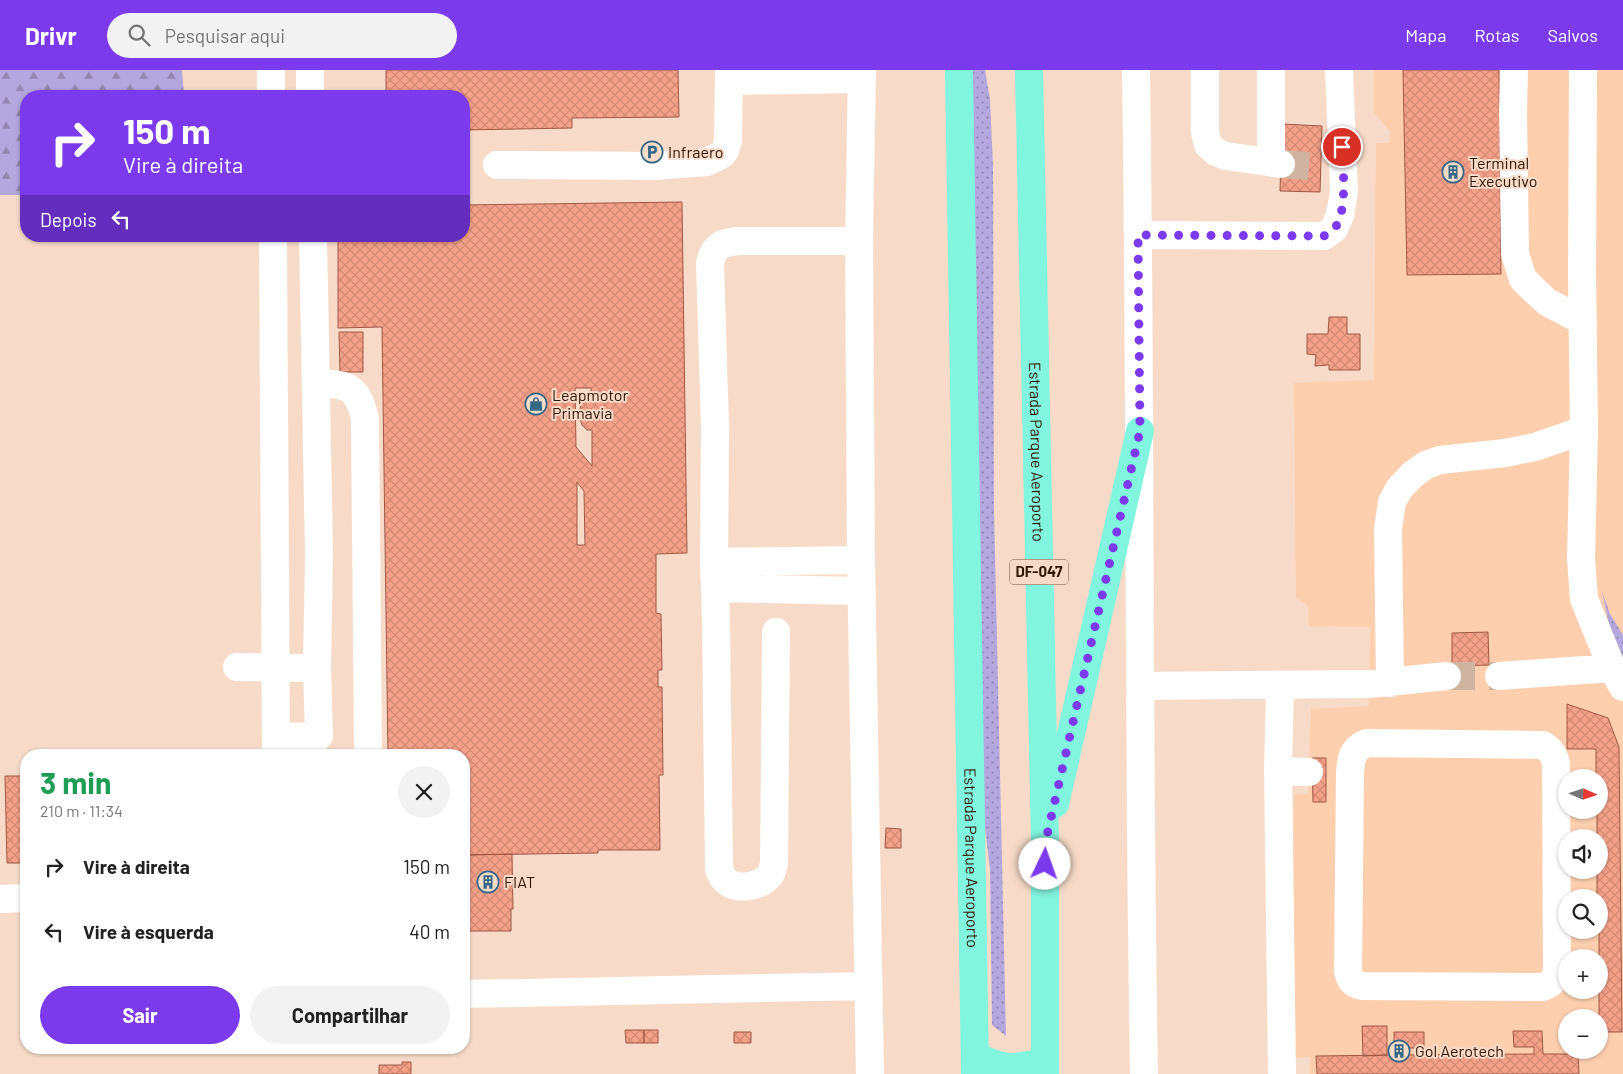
<!DOCTYPE html>
<html lang="pt">
<meta charset="utf-8">
<style>
body{margin:0;font-family:Barlow,sans-serif;background:#f2f2f2;color:#222;height:100vh;display:flex;flex-direction:column;font-size:19px;white-space:nowrap}
*{box-sizing:border-box;margin:0}
p{font-size:16px;color:#767676}
.icon{flex:none;width:28px;height:28px;fill:none;stroke:currentColor;stroke-width:2;stroke-linecap:round;stroke-linejoin:round}
.map{position:relative;flex:1;overflow:hidden}
.side{position:absolute;left:20px;top:679px;width:450px;height:305px;display:flex;flex-direction:column;background:#fff;border-radius:20px;box-shadow:0 1px 4px #0004}
.side>*{flex:none}
.top-card{position:absolute;left:20px;top:20px;width:450px;height:152px;border-radius:20px;box-shadow:0 1px 4px #0004;background:#7c3aed;color:#fff;overflow:hidden}
.needle{width:32px;rotate:93deg}
.controls{position:absolute;left:1558px;top:699px;display:grid;gap:10px}
.controls a{display:grid;place-items:center;width:50px;height:50px;border-radius:50%;background:#fff;box-shadow:0 1px 4px #0004;font-size:25px}
.pin{position:absolute;display:grid;place-items:center;width:42px;height:42px;color:#fff;margin:-21px;border:2px solid #fff;border-radius:50%;box-shadow:0 1px 5px #0007}
.me{position:absolute;width:55px;margin:-28px;rotate:3deg;stroke-linejoin:round;filter:drop-shadow(0 0 4px #0008)}
.turn{display:flex;align-items:center;gap:18px;height:105px;padding:0 20px;font-size:22px}
.turn .icon{width:65px;height:65px;stroke-width:2.5}
.turn b{display:block;font-size:35px;line-height:42px}
.then{display:flex;align-items:center;height:48px;padding:0 20px;background:#0003;gap:10px;font-size:19px}
.round{display:grid;place-items:center;flex:none;width:52px;height:52px;border-radius:26px;background:#f2f2f2}
.headline{display:flex;align-items:center;justify-content:space-between;height:85px;padding:0 20px}
h1{font-size:30px;font-weight:700;line-height:38px;color:#1e9e55}
.cta{display:flex;gap:10px;margin-top:auto;padding:10px 20px}
.cta a{flex:1;height:58px;border-radius:30px;background:#7c3aed;color:#fff;font-size:20px;font-weight:700;line-height:58px;text-align:center}
.cta a+a{background:#f2f2f2;color:#222}
ul{padding:0;list-style:none}
li{display:flex;align-items:center;gap:15px;height:65px;padding:0 20px}
li div{flex:1}
li b{display:block;font-size:19px}
li em{font-style:normal}
header{display:flex;align-items:center;gap:30px;box-sizing:border-box;height:70px;padding:0 25px;background:#7c3aed;color:#fff}
header strong{font-size:24px}
nav{display:flex;gap:28px;margin-inline-start:auto;font-size:18px}
.search{width:350px;height:45px;background:#f2f2f2;display:flex;align-items:center;gap:12px;box-sizing:border-box;padding:0 18px;border-radius:28px;color:#767676;font-size:19px}
.map>svg:first-child{display:block}
.built{fill:#fdcfaf;fill-rule:evenodd}
.grass{fill:url(#grass-dots)}
.forest{fill:url(#forest-firs)}
.building{fill:url(#building-cross-hatch);stroke:#a15744;fill-rule:evenodd}
.lines{fill:none;stroke-linecap:round;stroke-linejoin:round}
.minor-tunnel{stroke:#cfb4a1;stroke-width:28;stroke-dasharray:28 14;stroke-linecap:butt}
.minor{stroke:#fff;stroke-width:28}
.major{stroke:#82f5df;stroke-width:28}
.route{stroke:#7c3aed;stroke-width:9;stroke-dasharray:0 16.2}
.labels{text-anchor:middle;stroke-width:4;stroke-linejoin:round;paint-order:stroke}
.shield{fill:#f7dbc8;stroke:#6c523f;stroke-width:1}
.shield-label{font-size:15px;font-weight:bold;fill:#301704}
.poi-label{font-size:16px;fill:#301704;stroke:#f7dbc8;text-anchor:start}
.street-label{font-size:16px;fill:#301704;stroke:#f7dbc8}
</style>
<header>
<strong>Drivr</strong>
<div class="search"><svg class="icon" aria-label="search" viewBox="0 0 24 24"><circle cx="10" cy="10" r="6"/><path d="M15 15l6 6"/></svg>Pesquisar aqui</div>
<nav><a>Mapa</a><a>Rotas</a><a>Salvos</a></nav>
</header>
<div class="map">
<svg width="1623" height="1004" viewBox="0 0 1623 1004">
<defs>
<pattern id="grass-dots" width="8" height="8" patternUnits="userSpaceOnUse" patternTransform="scale(1.25)"><rect width="8" height="8" fill="#b4a7de"/><path d="M2 2h.1M6 6h.1" fill="none" stroke="#9387b2" stroke-width="1.8" stroke-linecap="round"/></pattern>
<pattern id="forest-firs" width="22" height="20" patternUnits="userSpaceOnUse" patternTransform="scale(1.25)"><rect width="22" height="20" fill="#b4a7de"/><path d="M5 1l3.5 6h-7zM16 11l3.5 6h-7z" fill="#9387b2"/></pattern>
<pattern id="building-cross-hatch" width="8" height="8" patternUnits="userSpaceOnUse" patternTransform="scale(1.25)"><rect width="8" height="8" fill="#f5a18a"/><path d="M0 0l8 8M0 8l8-8" fill="none" stroke="#d28a75"/></pattern>
</defs>
<rect width="100%" height="100%" fill="#f7dbc8"/>
<path class="built" d="M1374 0H1623V1004H1310V987L1292 988 1294 724H1308L1311 639 1369 636 1370 557 1309 556 1308 536 1296 528 1294 313 1374 310 1376 73H1389L1390 62 1374 42ZM1566 708H1599V740H1566ZM1566 768H1599V800H1566ZM1566 828H1599V860H1566ZM1566 888H1599V920H1566ZM1566 948H1599V980H1566Z"/>
<path class="grass" d="M966 0H985L990 30 993 96 994 440 1006 966 992 955 990 799 978 701Z
M1602 522 1610 544 1623 565V591L1612 568Z"/>
<path class="forest" d="M0 0H182L184 26H26V125H0Z"/>
<path class="building" d="M386 0H678L679 47 572 48V58L464 60V26H386Z
M1403 0H1499L1501 204 1407 205Z
M1282 54 1322 56 1320 122 1280 121Z
M682 132 687 483 656 484V543L661 544 662 600H658V617H662L663 705H659L660 780H598V783L464 785V685H388L382 257 338 258V166H464V135ZM575 318H591V326L588 327 581 334 579 346 582 355 587 360H592V396L576 377ZM577 412 584 421 585 475H577Z
M1329 247H1347V264H1360V300H1329V295L1315 296 1316 285 1307 284V264H1328Z
M339 262H363V302H340Z
M1488 562 1489 595 1452 596V563Z
M1567 634 1608 648 1619 677 1622 962H1599V828H1597V800H1599V768H1597V740H1599V708H1596V679H1567Z
M1312 688H1326V732H1313Z
M5 706H26V793H7Z
M886 758 901 759V778H885Z
M512 784 513 839H511V861H464V785Z
M1362 956H1387V985L1363 986Z
M625 960H644V973H626Z
M644 960H658V973H644Z
M1513 961H1542L1543 984H1578L1579 1004H1317L1316 986 1394 985V962H1424V978H1403V985L1534 984V977H1514Z
M734 962H751V973H734Z
M402 992H411V1004H379V995H402Z"/>
<g class="lines">
<path class="minor-tunnel" d="M1281 94 1321 97
M1447 606H1499"/>
<path class="minor" d="M271 0V26
M310 0V26
M862 0 859 171 861 490 870 1004
M1136 0C1141 335 1138 669 1144 1004
M1205 0V62L1208 75 1216 82 1226 86 1281 94
M1271 0V92
M1514 0 1513 42 1515 184 1523 209 1533 219 1547 232 1583 251
M1583 0 1582 203 1584 360 1581 489 1584 529 1612 598 1623 617
M729 11 862 9
M497 95 656 96 693 93 707 92 721 85 725 81 728 70 729 0
M1138 165 1324 166 1334 159 1340 145 1344 122 1339 0
M273 166 276 685
M316 313C348 315 356 314 365 348L368 685
M714 492 861 490
M715 518 862 521
M776 562 774 794C773 797 772 802 770 805 760 817 736 821 725 810 722 808 721 803 719 799L716 552 714 492 715 357 710 193C714 175 721 173 738 171H859
M237 597 317 598
M1499 606 1612 598
M1390 613 1388 459 1392 432 1399 419 1412 405 1426 395 1440 390 1505 383 1535 377 1584 360
M1280 615 1278 701 1282 1004
M1141 616 1369 614 1447 606
M277 667 319 666 317 598 319 485 313 166
M1367 673 1543 675C1551 680 1554 685 1556 694L1557 899C1556 909 1552 914 1542 917L1363 916C1353 914 1350 911 1348 901L1350 703C1351 689 1352 678 1367 673Z
M1278 701 1309 702
M0 829 26 828
M464 924 868 916"/>
<g class="major">
<path id="s1" d="M959 0 975 1004"/>
<path id="s2" d="M1029 0 1045 774V1004"/>
<path d="M1055 734 1140 361"/>
<path d="M975 985C1003 1001 1015 999 1045 991"/>
</g>
</g>
<g class="lines">
<path class="route" d="M1045 794V774L1140 361 1138 165 1324 166C1327 164 1331 162 1334 159 1348 143 1343 98 1342 77"/>
</g>
<defs>
<g id="parking-ring" transform="scale(1.125)"><circle r="9.5" fill="#f7dbc8" stroke="#356885" stroke-width="1.5"/><path d="M-3.5-5.5H1a3.5 3.5 0 0 1 0 7H-1V5.5H-3.5ZM-1-3.4V-.6H.8a1.4 1.4 0 0 0 0-2.8Z" fill="#356885"/></g>
<g id="building-ring" transform="scale(1.125)"><circle r="9.5" fill="#f7dbc8" stroke="#356885" stroke-width="1.5"/><path d="M-4-6H4V6H1V3H-1V6H-4ZM-2.5-4.3h1.7v1.8h-1.7ZM.8-4.3h1.7v1.8H.8ZM-2.5-1h1.7V.8h-1.7ZM.8-1h1.7V.8H.8Z" fill="#356885"/></g>
<g id="shop-ring" transform="scale(1.125)"><circle r="9.5" fill="#f7dbc8" stroke="#356885" stroke-width="1.5"/><path d="M-5-2.5h2.3a2.7 3.5 0 0 1 5.4 0H5L5.5 6h-11ZM-1.5-2.5h3a1.5 2.3 0 0 0-3 0Z" fill="#356885"/></g>
</defs>
<g fill-rule="evenodd">
<use href="#parking-ring" x="652" y="82"/>
<use href="#building-ring" x="1453" y="102"/>
<use href="#shop-ring" x="536" y="334"/>
<use href="#building-ring" x="488" y="812"/>
<use href="#building-ring" x="1399" y="981"/>
</g>
<g class="labels">
<rect class="shield" x="1010" y="489.5" width="58" height="25" rx="4"/>
<g class="shield-label">
<text x="1039" y="507">DF-047</text>
</g>
<g class="poi-label">
<text x="668" y="88">Infraero</text>
<text x="1469" y="99">Terminal<tspan x="1469" dy="18">Executivo</tspan></text>
<text x="552" y="331">Leapmotor<tspan x="552" dy="18">Primavia</tspan></text>
<text x="504" y="818">FIAT</text>
<text x="1415" y="987">Gol Aerotech</text>
</g>
<g class="street-label">
<text dy="6" stroke="none"><textPath href="#s2" startOffset="382">Estrada Parque Aeroporto</textPath></text>
<text dy="6" stroke="none"><textPath href="#s1" startOffset="788">Estrada Parque Aeroporto</textPath></text>
</g>
</g>
</svg>
<div class="controls">
<a><svg class="needle" viewBox="-14 -14 28 28"><path d="M0-13l5 13h-10z" fill="#e53935"/><path d="M0 13l5-13h-10z" fill="#767676"/></svg></a>
<a><svg class="icon" aria-label="sound" viewBox="0 0 24 24"><path d="M4 9h4l5-4v14l-5-4H4zM17 9q2 3 0 6"/></svg></a>
<a><svg class="icon" aria-label="search" viewBox="0 0 24 24"><circle cx="10" cy="10" r="6"/><path d="M15 15l6 6"/></svg></a>
<a>+</a>
<a>−</a>
</div>
<div class="pin" style="left:1342px;top:77px;background:#d93025"><svg class="icon" aria-label="arrive" viewBox="0 0 24 24"><path d="M6 21V4h12l-3 4 3 4H6"/></svg></div>
<svg class="me" style="left:1045px;top:794px" viewBox="-20 -20 40 40"><circle r="19" fill="#fff"/><path d="M0-13L10 11 0 6-10 11z" fill="#7c3aed"/></svg>
<div class="top-card">
<div class="turn"><svg class="icon" aria-label="right" viewBox="0 0 24 24"><path d="M7 20v-9h11M14 6l5 5-5 5"/></svg><div><b>150 m</b>Vire à direita</div></div>
<div class="then">Depois<svg class="icon" aria-label="left" viewBox="0 0 24 24"><path d="M17 20v-9H6M10 6l-5 5 5 5"/></svg></div>
</div>
<section class="side">
<div class="headline"><div><h1>3 min</h1><p>210 m · 11:34</p></div><a class="round"><svg class="icon" aria-label="close" viewBox="0 0 24 24"><path d="M6 6l12 12M18 6L6 18"/></svg></a></div>
<ul>
<li><svg class="icon" aria-label="right" viewBox="0 0 24 24"><path d="M7 20v-9h11M14 6l5 5-5 5"/></svg><div><b>Vire à direita</b></div><em>150 m</em></li>
<li><svg class="icon" aria-label="left" viewBox="0 0 24 24"><path d="M17 20v-9H6M10 6l-5 5 5 5"/></svg><div><b>Vire à esquerda</b></div><em>40 m</em></li>
</ul>
<div class="cta"><a>Sair</a><a>Compartilhar</a></div>
</section>
</div>
